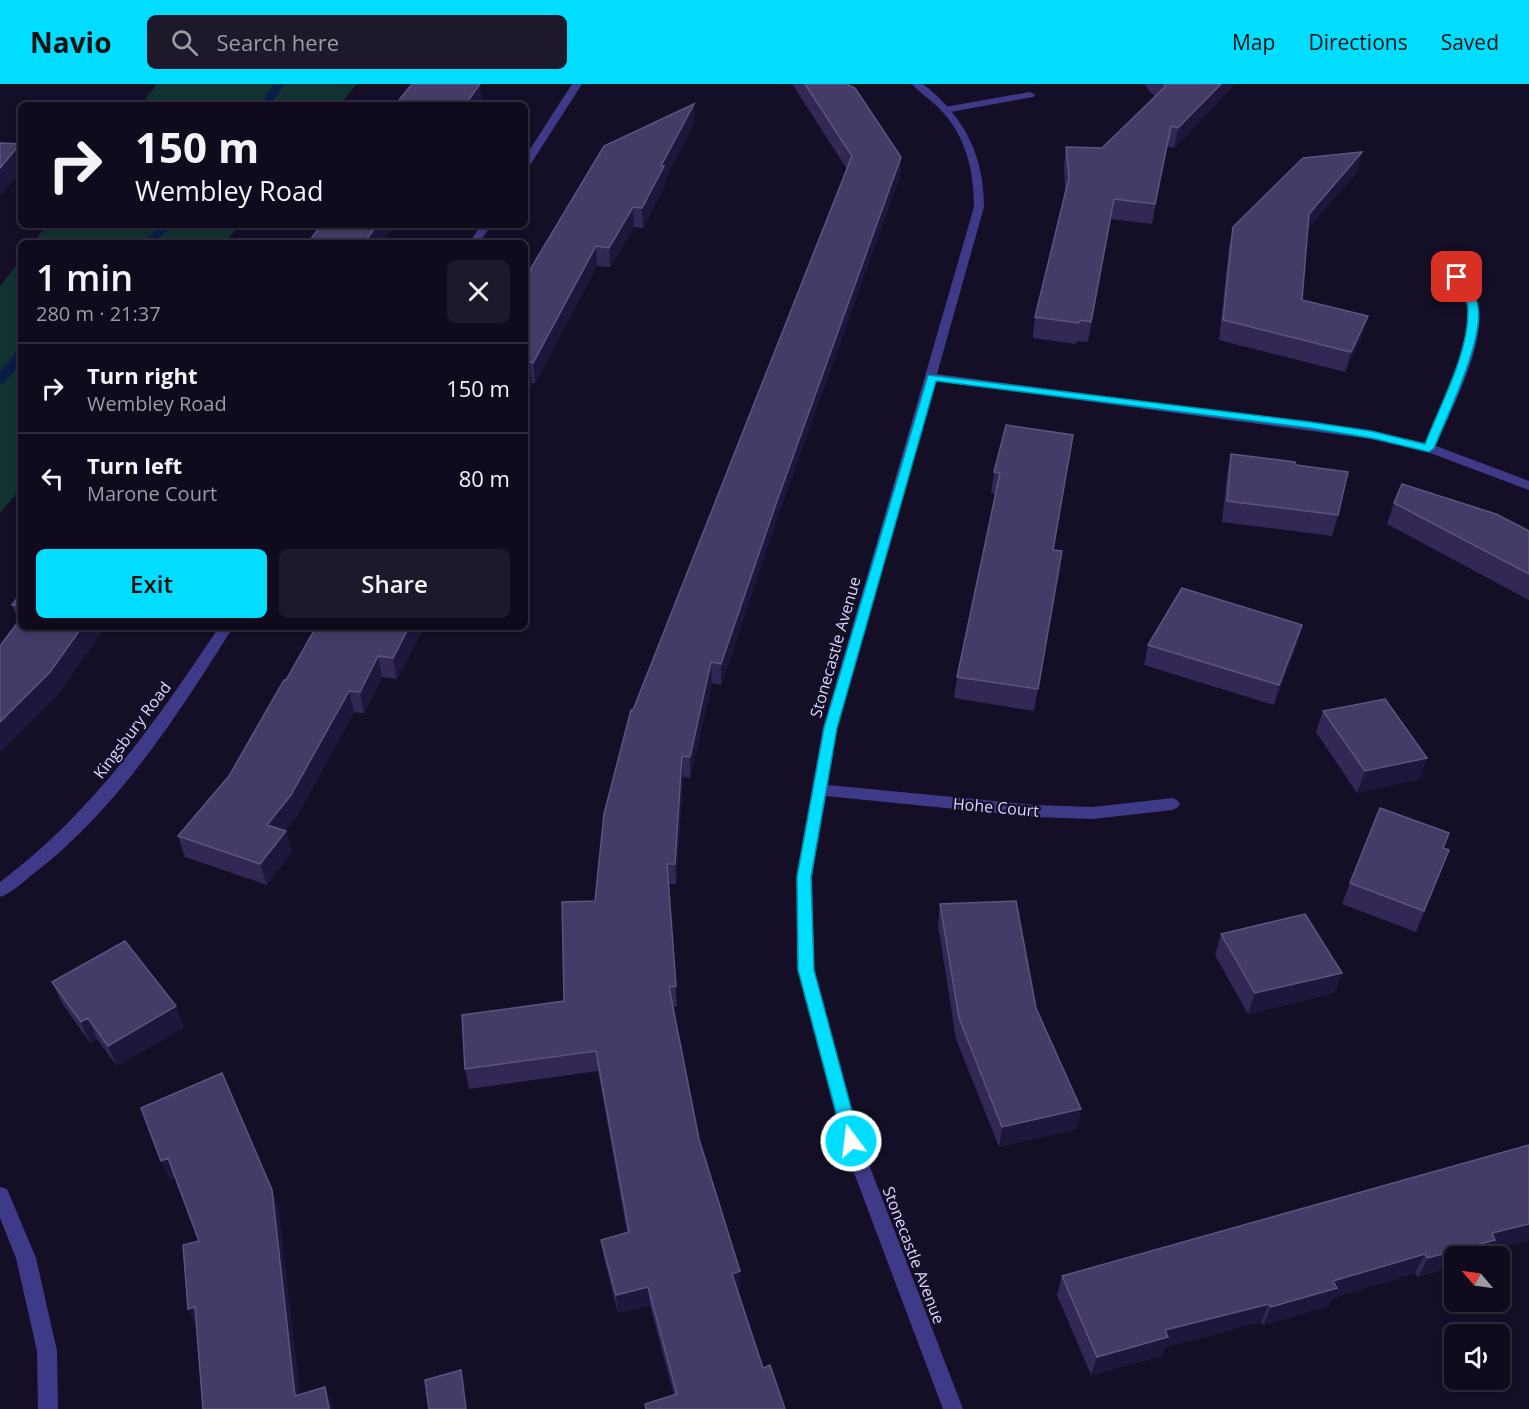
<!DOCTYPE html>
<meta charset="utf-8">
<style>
body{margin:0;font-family:"Open Sans",sans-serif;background:#1d192a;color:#f1f3f6;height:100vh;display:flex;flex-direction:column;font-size:22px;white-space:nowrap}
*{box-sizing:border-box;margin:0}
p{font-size:20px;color:#9b9ba4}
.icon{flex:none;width:33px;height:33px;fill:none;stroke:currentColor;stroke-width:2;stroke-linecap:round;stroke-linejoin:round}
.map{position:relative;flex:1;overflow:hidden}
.details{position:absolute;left:18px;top:156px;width:510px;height:390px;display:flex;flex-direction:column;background:#0f0b1d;border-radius:9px;box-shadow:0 3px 9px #0003,0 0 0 2px #2f2b3b}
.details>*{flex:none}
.top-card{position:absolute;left:18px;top:18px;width:510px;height:126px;border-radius:9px;box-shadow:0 3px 9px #0003,0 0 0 2px #2f2b3b;background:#0f0b1d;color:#f1f3f6;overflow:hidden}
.needle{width:39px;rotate:299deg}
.buttons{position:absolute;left:1444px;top:1162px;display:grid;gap:12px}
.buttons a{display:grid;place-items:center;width:66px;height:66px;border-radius:9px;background:#0f0b1d;box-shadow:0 3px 9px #0003,0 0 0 2px #2f2b3b;font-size:30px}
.pin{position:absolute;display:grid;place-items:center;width:51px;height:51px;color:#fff;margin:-26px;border-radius:12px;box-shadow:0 3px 9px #0006}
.me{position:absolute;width:66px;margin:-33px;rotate:345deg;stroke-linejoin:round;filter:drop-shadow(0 0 4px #0008)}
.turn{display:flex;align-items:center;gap:21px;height:126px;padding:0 18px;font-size:27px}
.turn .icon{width:78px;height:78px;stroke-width:2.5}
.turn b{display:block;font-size:42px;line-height:51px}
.round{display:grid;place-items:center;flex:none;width:63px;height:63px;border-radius:9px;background:#1d192a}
.summary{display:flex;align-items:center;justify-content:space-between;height:102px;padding:0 18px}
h1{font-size:36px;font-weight:600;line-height:45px}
.button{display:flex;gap:12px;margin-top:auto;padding:12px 18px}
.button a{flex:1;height:69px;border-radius:9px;background:#01ddff;color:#111;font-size:24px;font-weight:600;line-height:69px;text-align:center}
.button a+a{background:#1d192a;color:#f1f3f6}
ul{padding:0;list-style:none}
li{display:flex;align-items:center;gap:18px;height:90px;padding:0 18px;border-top:2px solid #2f2b3b}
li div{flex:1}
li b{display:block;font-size:22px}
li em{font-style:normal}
header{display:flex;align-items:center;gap:36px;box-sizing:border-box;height:84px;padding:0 30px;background:#01ddff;color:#111}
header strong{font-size:28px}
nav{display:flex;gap:33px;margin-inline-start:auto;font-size:21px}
.search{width:420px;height:54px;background:#1d192a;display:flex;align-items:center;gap:15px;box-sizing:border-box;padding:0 21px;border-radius:9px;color:#9b9ba4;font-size:22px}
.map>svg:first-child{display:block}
.green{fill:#123131}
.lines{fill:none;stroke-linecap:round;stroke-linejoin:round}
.stream{fill:#0a1d46;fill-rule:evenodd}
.service{fill:#3f3a87;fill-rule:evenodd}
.minor{fill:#3f3a87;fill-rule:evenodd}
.wall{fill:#332855}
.shaded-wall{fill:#1f163b}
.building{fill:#453b67;stroke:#5d537f;stroke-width:1.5}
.route{fill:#01ddff;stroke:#0190a6;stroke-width:1.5}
.labels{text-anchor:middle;stroke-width:4.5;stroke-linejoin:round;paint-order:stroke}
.street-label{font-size:16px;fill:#dcd5ff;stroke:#140f27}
</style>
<header>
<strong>Navio</strong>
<div class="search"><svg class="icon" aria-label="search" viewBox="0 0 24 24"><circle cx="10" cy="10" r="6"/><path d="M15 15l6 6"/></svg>Search here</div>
<nav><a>Map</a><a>Directions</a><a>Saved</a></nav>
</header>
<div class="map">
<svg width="1529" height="1325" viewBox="0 0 1529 1325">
<rect width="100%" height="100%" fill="#140f27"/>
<path class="green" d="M157 0H357L339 21H141Z
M47 141H239L225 159H33Z
M21 175V404L0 429V202Z"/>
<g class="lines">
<path class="stream" d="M274 0H284L271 21H261Z
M161 141H172L154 159H143Z
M21 266V278L4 299 0 300V288L17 267Z"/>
<path class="service" d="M1030 8 1035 11 1033 13 945 29 940 26 945 23Z"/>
<path class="minor" d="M572 0H582L530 81 525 84V73Z
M912 0H923C964 32 984 71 984 123L937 290 1371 347 1425 359C1439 325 1475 255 1466 219 1463 204 1451 192 1442 180L1448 177 1452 178C1461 189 1473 202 1477 217 1489 256 1451 325 1436 362L1529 397V406L1425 367 1371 355 935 297 837 644 828 701 1035 721 1093 723 1172 714 1177 716 1180 720 1177 724 1172 726 1093 735 1035 733 826 712 812 793 814 886 860 1057 963 1325H943L842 1057 798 886 796 793 823 644 974 123C974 87 966 52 940 25 931 16 920 9 912 0Z
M481 141H491L479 159H469Z
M219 543H233C178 631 117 726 33 790 23 798 12 809 0 813V798C92 729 156 638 219 543Z
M0 1103 7 1105 36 1174 57 1267 58 1325H38L37 1267 16 1174 0 1134Z"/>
</g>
<path class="wall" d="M792 0H847L901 73 900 92 777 434 721 601 712 599 690 694 683 693 676 800H669L677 922 673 923 699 1055 740 1187V1206H738L763 1284 785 1325H646L645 1320 674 1311 650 1221 618 1229 604 1174 601 1156 627 1148 598 987 469 1005 465 985 564 917 595 817 633 626 847 85Z
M1144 0H1235L1174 64 1167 62 1152 140 1111 135 1088 258 1077 257 1076 260 1033 254 1035 233 1065 107 1064 82 1066 63 1102 64 1155 13Z
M694 20V39L665 95V101L643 144 634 143 610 183 597 182 535 299H532L525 312V194Z
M1362 68 1357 88 1307 145 1302 216 1362 252 1345 288 1219 256 1229 163 1233 143Z
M1073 351 1053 466 1058 489 1034 627 954 614 957 593 996 410 991 409 994 388Z
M1231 370 1296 381 1338 431 1332 452 1222 438 1227 391Z
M1394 419 1529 447V516L1387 440Z
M21 509V543H105L59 609 0 668V562L19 537 12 521Z
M1302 541 1297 561 1274 621 1144 581 1148 561Z
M316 543H424L397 595 382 593 364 629 354 628 297 732 285 747H286L292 768 267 801 185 773 178 752 229 692 286 596Z
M1323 627 1427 674 1419 695 1357 709 1316 648Z
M1443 764 1449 766 1416 848 1342 820 1350 799Z
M940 820 1077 1045 999 1063 956 955 938 841Z
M1221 850 1342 889 1334 909 1248 930 1215 871Z
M52 898 184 943 117 982 97 955 90 959 62 919Z
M1529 1061V1156L1489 1167 1485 1173H1455L1418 1193 1415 1189 1332 1214 1328 1222 1263 1241 1261 1238 1165 1263 1162 1272 1091 1291 1057 1211 1062 1192Z"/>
<path class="shaded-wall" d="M480 0 483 19 481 21H465Z
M1221 0H1235L1174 64 1178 44Z
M694 20V39L665 95V101L643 144 642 124 661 82Z
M20 60 21 87 0 112V84Z
M1362 68 1357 88 1304 150 1309 130Z
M901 73 900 92 777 434 721 601V580L778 414Z
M1114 115 1111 135 1088 258 1091 238Z
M633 123 634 143 610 183 609 164Z
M377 141H395L382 159H364Z
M596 162 597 182 535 299 533 279Z
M1368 232 1362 252 1345 288 1351 268Z
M530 278 532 299 525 312V288Z
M1073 351 1070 372 1049 487 1053 466Z
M1302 541 1297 561 1274 621 1279 601Z
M82 543H105L59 609 0 668V638Z
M409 543H424L397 595 393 574Z
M378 572 382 593 364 629 360 608Z
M711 578 712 599 690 694V673Z
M349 607 354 628 297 732 273 762 267 741Z
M682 672 683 693 676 800 675 780Z
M1427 674 1419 695 1357 709 1365 687Z
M286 747 292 768 267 801 260 780Z
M1342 889 1334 909 1248 930 1255 909Z
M176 922 184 943 117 982 108 962Z
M88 934 97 955 90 959 81 938Z
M1081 1025 1077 1045 999 1063 1002 1043Z
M168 1074 177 1093 170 1097 161 1077Z
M272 1106 279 1126 302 1325 295 1312Z
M1529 1140V1156L1489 1167 1485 1173H1455V1183L1418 1193 1428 1174 1492 1149Z
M1425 1170 1415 1189 1332 1214 1328 1222 1263 1241 1271 1223 1333 1197Z
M740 1187V1206L733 1208 732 1190Z
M648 1203 650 1221 618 1229 616 1211Z
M1269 1220 1261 1238 1165 1263 1162 1272 1091 1291 1097 1273 1165 1246Z
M195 1223 197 1244 188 1225Z
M461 1286 464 1296 467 1325H466Z
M325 1303 332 1321 333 1325H329Z"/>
<path class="building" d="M412 0H480L465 21H395Z
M805 0H847L855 4 901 73 778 414 721 580 711 578 690 673 682 672 675 780H667L676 902 669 903 699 1055 740 1187 732 1190 763 1284 770 1281 785 1325H646L645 1320 677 1310 648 1203 616 1211 601 1156 629 1148 596 967 465 985 462 931 564 917 562 818 595 817 604 730 631 626H633L852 72Z
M1164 0H1221L1178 44 1171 42 1155 120 1114 115 1091 238 1080 236 1079 239 1035 233 1069 94 1066 63 1102 64 1166 2Z
M694 20 661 82H664L642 124 633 123 609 164 596 162 533 279 530 278 525 288V194L604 62Z
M0 59 20 60 0 84Z
M1362 68 1309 130 1302 216 1368 232 1351 268 1223 236 1233 143 1303 74Z
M321 141H377L364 159H308Z
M1006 341 1073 351 1053 466 1062 467 1038 605 957 593 1000 389 994 388Z
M1231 370 1295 378 1296 381 1348 388 1338 431 1227 417Z
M1402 400 1496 430 1529 447V490L1394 419Z
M1182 504 1302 541 1279 601 1148 561Z
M21 509V522L12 521Z
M21 534V543H82L50 588 0 638V562Z
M316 543H409L393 574 378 572 360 608 349 607 291 711 267 741 286 747 260 780 178 752 229 692 284 596H286Z
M1385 615 1427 674 1365 687 1323 627Z
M1380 724 1449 749 1443 764 1449 766 1424 827 1350 799Z
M1016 817 1036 924 1081 1025 1002 1043 959 934 940 820Z
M1305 830 1342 889 1255 909 1221 850Z
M125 857 176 922 108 962 88 934 81 938 52 898Z
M222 989 272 1106 295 1312 325 1303 329 1325H203L195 1223 188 1225 183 1161 199 1157 168 1074 161 1077 141 1024Z
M1529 1061V1140L1492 1149 1495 1156 1428 1174 1425 1170 1333 1197 1337 1204 1271 1223 1269 1220 1165 1246 1168 1253 1097 1273 1062 1192Z
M461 1286 466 1325H429L425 1296Z"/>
<path class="route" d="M1454 190H1461C1468 200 1476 211 1478 223 1484 256 1447 332 1434 364L1429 368 1371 354 1310 344 936 297 837 644 811 793 814 886 860 1057 857 1062 851 1064 845 1062 798 886 797 793 824 644 928 291 1310 338 1371 347 1425 360C1440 321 1469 269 1468 226 1468 214 1459 202 1452 193Z"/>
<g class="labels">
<g class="street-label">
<text transform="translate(835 563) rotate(-74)" y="6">Stonecastle Avenue</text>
<text transform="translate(132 646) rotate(-53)" y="6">Kingsbury Road</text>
<text transform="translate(996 723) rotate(5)" y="6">Hohe Court</text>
<text transform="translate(914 1171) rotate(69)" y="6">Stonecastle Avenue</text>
</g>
</g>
</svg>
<div class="buttons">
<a><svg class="needle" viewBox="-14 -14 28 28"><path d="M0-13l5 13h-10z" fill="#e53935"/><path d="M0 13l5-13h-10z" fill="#9b9ba4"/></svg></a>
<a><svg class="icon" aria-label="sound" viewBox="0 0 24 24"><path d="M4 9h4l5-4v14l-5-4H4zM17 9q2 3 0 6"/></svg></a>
</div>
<div class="pin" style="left:1457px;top:193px;background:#d93025"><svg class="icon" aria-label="arrive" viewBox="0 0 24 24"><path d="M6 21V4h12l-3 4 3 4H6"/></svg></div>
<svg class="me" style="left:851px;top:1057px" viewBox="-20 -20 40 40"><circle r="17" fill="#01ddff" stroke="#fff" stroke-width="3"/><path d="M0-11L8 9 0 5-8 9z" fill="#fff"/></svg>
<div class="top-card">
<div class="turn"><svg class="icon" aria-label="right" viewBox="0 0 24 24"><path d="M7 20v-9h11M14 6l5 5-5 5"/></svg><div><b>150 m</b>Wembley Road</div></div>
</div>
<section class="details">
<div class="summary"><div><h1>1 min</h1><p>280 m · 21:37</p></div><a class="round"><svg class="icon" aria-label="close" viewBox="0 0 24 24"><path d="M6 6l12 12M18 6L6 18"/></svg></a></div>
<ul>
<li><svg class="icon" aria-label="right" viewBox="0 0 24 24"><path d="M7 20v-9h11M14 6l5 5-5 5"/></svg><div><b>Turn right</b><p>Wembley Road</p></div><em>150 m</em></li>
<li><svg class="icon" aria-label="left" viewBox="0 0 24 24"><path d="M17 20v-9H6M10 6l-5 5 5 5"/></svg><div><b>Turn left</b><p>Marone Court</p></div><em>80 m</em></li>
</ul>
<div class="button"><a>Exit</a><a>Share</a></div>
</section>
</div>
